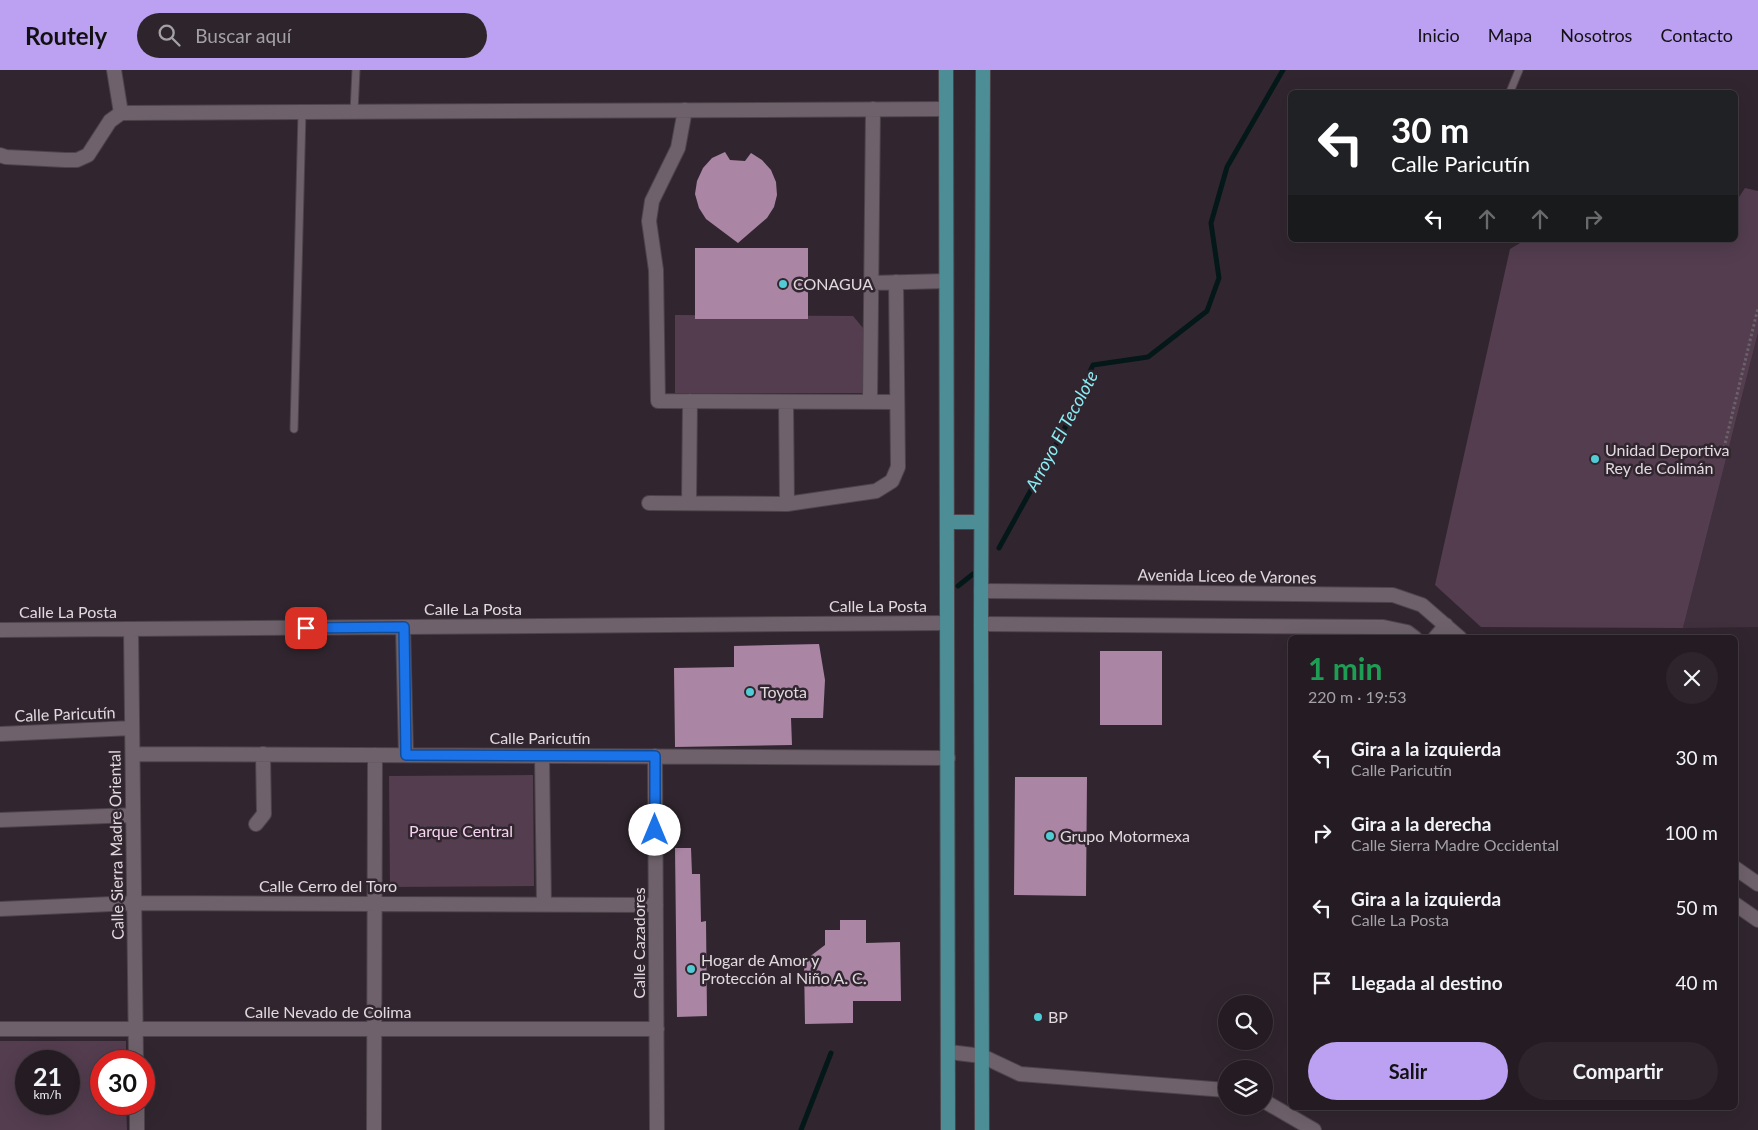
<!DOCTYPE html>
<html lang="es">
<meta charset="utf-8">
<style>
body{margin:0;font-family:Lato,sans-serif;background:#2d252b;color:#f1f3f6;height:100vh;display:flex;flex-direction:column;font-size:19px;white-space:nowrap}
*{box-sizing:border-box;margin:0}
p{font-size:16px;color:#a3a1a6}
.icon{flex:none;width:28px;height:28px;fill:none;stroke:currentColor;stroke-width:2;stroke-linecap:round;stroke-linejoin:round}
.map{position:relative;flex:1;overflow:hidden}
.side{position:absolute;left:1288px;top:565px;width:450px;height:475px;display:flex;flex-direction:column;background:#251c23;border-radius:8px;box-shadow:0 5px 20px #0002,0 0 0 1px #423a41}
.side>*{flex:none}
.banner{position:absolute;left:1288px;top:20px;width:450px;height:152px;border-radius:8px;box-shadow:0 5px 20px #0002,0 0 0 1px #423a41;background:#202124;color:#fff;overflow:hidden}
.tools{position:absolute;left:1218px;top:925px;display:grid;gap:10px}
.tools a{display:grid;place-items:center;width:55px;height:55px;border-radius:50%;background:#251c23;box-shadow:0 5px 20px #0002,0 0 0 1px #423a41;font-size:25px}
.speed{position:absolute;left:15px;top:980px;display:flex;gap:10px;font-size:25px;font-weight:700;text-align:center}
.speed>*{display:grid;place-content:center;width:65px;height:65px;border-radius:50%;background:#251c23;box-shadow:0 5px 20px #0002,0 0 0 1px #423a41;line-height:1}
.speed small{font-size:12px;font-weight:400}
.speed .limit{border:8px solid #d22;background:#fff;color:#111}
.pin{position:absolute;display:grid;place-items:center;width:42px;height:42px;color:#fff;margin:-21px;border-radius:10px;box-shadow:0 2px 8px #0006}
.me{position:absolute;width:55px;margin:-28px;rotate:0deg;stroke-linejoin:round;filter:drop-shadow(0 0 4px #0008)}
.turn{display:flex;align-items:center;gap:18px;height:105px;padding:0 20px;font-size:22px}
.turn .icon{width:65px;height:65px;stroke-width:2.5}
.turn b{display:block;font-size:35px;line-height:42px}
.lanes{display:flex;align-items:center;height:48px;padding:0 20px;background:#0003;justify-content:center;gap:25px;direction:ltr}
.lanes .off{opacity:.35}
.round{display:grid;place-items:center;flex:none;width:52px;height:52px;border-radius:26px;background:#2d252b}
.headline{display:flex;align-items:center;justify-content:space-between;height:85px;padding:0 20px}
h1{font-size:30px;font-weight:700;line-height:38px;color:#1e9e55}
.cta{display:flex;gap:10px;margin-top:auto;padding:10px 20px}
.cta a{flex:1;height:58px;border-radius:30px;background:#bca0f2;color:#111;font-size:20px;font-weight:700;line-height:58px;text-align:center}
.cta a+a{background:#2d252b;color:#f1f3f6}
ul{padding:0;list-style:none}
li{display:flex;align-items:center;gap:15px;height:75px;padding:0 20px}
li div{flex:1}
li b{display:block;font-size:19px}
li em{font-style:normal}
header{display:flex;align-items:center;gap:30px;box-sizing:border-box;height:70px;padding:0 25px;background:#bca0f2;color:#111}
header strong{font-size:24px}
nav{display:flex;gap:28px;margin-inline-start:auto;font-size:18px}
.search{width:350px;height:45px;background:#2d252b;display:flex;align-items:center;gap:12px;box-sizing:border-box;padding:0 18px;border-radius:28px;color:#a3a1a6;font-size:19px}
.map>svg:first-child{display:block}
.built{fill:#40303d}
.green{fill:#533d4f;fill-rule:evenodd}
.lines{fill:none;stroke-linecap:round;stroke-linejoin:round}
.stream{stroke:#051819;stroke-width:5}
.building{fill:#ab85a4}
.service-casing{stroke:#4d444b;stroke-width:9}
.minor-casing{stroke:#4d444b;stroke-width:16}
.tertiary-casing{stroke:#4d444b;stroke-width:16}
.primary-casing{stroke:#4d444b;stroke-width:16}
.path{stroke:#6b6169;stroke-width:3;stroke-dasharray:2.5 2.5;stroke-linecap:butt}
.service{stroke:#6e616b;stroke-width:7}
.minor{stroke:#6e616b;stroke-width:14}
.tertiary{stroke:#6e616b;stroke-width:14}
.primary{stroke:#4c8d96;stroke-width:14}
.route-casing{stroke:#114b97;stroke-width:12}
.route{stroke:#1a73e8;stroke-width:9}
.poi-dot{fill:#51ccd4;stroke:#31262f;stroke-width:2}
.labels{text-anchor:middle;stroke-width:5;stroke-linejoin:round;paint-order:stroke}
.poi-label{font-size:16px;fill:#e0d9de;stroke:#31262f;text-anchor:start}
.street-label{font-size:16px;fill:#e0d9de;stroke:#31262f}
.park-label{font-size:16px;fill:#f8d3f1;stroke:#31262f}
.water-label{font-size:18px;font-style:italic;fill:#8aedf4;stroke:#31262f}
</style>
<header>
<strong>Routely</strong>
<div class="search"><svg class="icon" aria-label="search" viewBox="0 0 24 24"><circle cx="10" cy="10" r="6"/><path d="M15 15l6 6"/></svg>Buscar aquí</div>
<nav><a>Inicio</a><a>Mapa</a><a>Nosotros</a><a>Contacto</a></nav>
</header>
<div class="map">
<svg width="1758" height="1060" viewBox="0 0 1758 1060">
<rect width="100%" height="100%" fill="#31262f"/>
<path class="built" d="M1758 263V557L1683 558Z"/>
<path class="green" d="M1745 118 1758 121V263L1683 558 1481 557 1435 515 1510 179 1525 170H1735V133Z
M675 245 853 246 863 258V323H675Z
M533 705 534 816 390 817 389 706Z
M0 971H126V991H101V1034H126L127 1060H0ZM26 991H69V1034H26Z"/>
<g class="lines">
<path class="stream" d="M999 478 1063 362 1093 295 1148 287 1207 241 1219 208 1211 153 1227 97 1283 0
M958 516 973 504
M801 1060 831 983"/>
</g>
<path class="building" d="M725 82 730 90 745 91 751 83 762 90 771 100 776 112 777 125 774 137 767 148 738 173 706 149 699 138 695 124 697 111 703 98 712 88Z
M695 178H808V249H695Z
M819 574 825 610 823 648H791L792 675 675 677 674 598 734 597V576Z
M1100 581H1162V655H1100Z
M1015 707H1087L1086 826 1014 825Z
M675 778H691L692 804H700L701 852 706 851 707 946 677 947Z
M840 850H866V873L900 872 901 931H853V953L805 954 804 891 825 875V860H840Z"/>
<g class="lines">
<g class="service-casing">
<path id="service" d="M1510 22 1519 0
M354 42 356 0
M294 359 302 42"/>
</g>
<g class="minor-casing">
<path id="minor" d="M114 0 121 43
M685 40 678 78 652 131 649 151 656 200 658 331 897 332
M0 85 6 87 65 90H77L88 85 110 51 121 43 946 39
M871 213 946 211
M786 332 787 434
M870 332 873 39
M649 433 787 434 876 421 892 411 898 397 896 212
M689 433 690 331
M403 557 406 685
M131 559 136 991
M0 560 947 553
M0 664 132 658
M133 684 948 688
M542 686 544 834
M655 686 657 1060
M0 750 133 745
M256 754 264 744 263 684
M0 839 134 833 656 835
M0 959H657
M949 982 982 986 1020 1004 1226 1020
M1264 1031 1314 1060
M137 1034V1060
M374 1060 375 685"/>
</g>
<g class="tertiary-casing">
<path id="tertiary" d="M981 521 1393 525 1422 535 1460 568
M981 554 1383 557 1407 562 1415 568
M1435 568 1446 555
M1735 798 1758 814
M1735 834 1758 850"/>
</g>
<g class="primary-casing">
<path id="primary" d="M946 0 948 1060
M948 452H981
M982 1060 981 554 983 0"/>
</g>
<path class="path" d="M1724 378 1758 238"/>
<use href="#service" class="service"/>
<use href="#minor" class="minor"/>
<use href="#tertiary" class="tertiary"/>
<use href="#primary" class="primary"/>
</g>
<g class="lines">
<g class="route-casing">
<path id="route" d="M306 558 404 557 406 685 655 686V760"/>
</g>
<use href="#route" class="route"/>
</g>
<g class="poi-dot">
<circle cx="783" cy="214" r="5"/>
<circle cx="1595" cy="389" r="5"/>
<circle cx="750" cy="622" r="5"/>
<circle cx="1050" cy="766" r="5"/>
<circle cx="691" cy="899" r="5"/>
<circle cx="1038" cy="947" r="5"/>
</g>
<g class="labels">
<g class="poi-label">
<text x="793" y="220">CONAGUA</text>
<text x="1605" y="386">Unidad Deportiva<tspan x="1605" dy="18">Rey de Colimán</tspan></text>
<text x="760" y="628">Toyota</text>
<text x="1060" y="772">Grupo Motormexa</text>
<text x="701" y="896">Hogar de Amor y<tspan x="701" dy="18">Protección al Niño A. C.</tspan></text>
<text x="1048" y="953">BP</text>
</g>
<g class="street-label">
<text transform="translate(1227 506) rotate(1)" y="6">Avenida Liceo de Varones</text>
<text x="878" y="542">Calle La Posta</text>
<text x="473" y="545">Calle La Posta</text>
<text x="68" y="548">Calle La Posta</text>
<text transform="translate(65 644) rotate(-2)" y="6">Calle Paricutín</text>
<text x="540" y="674">Calle Paricutín</text>
<text transform="translate(116 775) rotate(-91)" y="6">Calle Sierra Madre Oriental</text>
<text x="328" y="822">Calle Cerro del Toro</text>
<text transform="translate(639 873) rotate(-90)" y="6">Calle Cazadores</text>
<text x="328" y="948">Calle Nevado de Colima</text>
</g>
<g class="park-label">
<text x="461" y="767">Parque Central</text>
</g>
<g class="water-label">
<text transform="translate(1062 361) rotate(-62)" y="6">Arroyo El Tecolote</text>
</g>
</g>
</svg>
<div class="tools">
<a><svg class="icon" aria-label="search" viewBox="0 0 24 24"><circle cx="10" cy="10" r="6"/><path d="M15 15l6 6"/></svg></a>
<a><svg class="icon" aria-label="layers" viewBox="0 0 24 24"><path d="M12 4l9 5-9 5-9-5zM3 14l9 5 9-5"/></svg></a>
</div>
<div class="speed"><div>21<small>km/h</small></div><div class="limit">30</div></div>
<div class="pin" style="left:306px;top:558px;background:#d93025"><svg class="icon" aria-label="arrive" viewBox="0 0 24 24"><path d="M6 21V4h12l-3 4 3 4H6"/></svg></div>
<svg class="me" style="left:655px;top:760px" viewBox="-20 -20 40 40"><circle r="19" fill="#fff"/><path d="M0-13L10 11 0 6-10 11z" fill="#1a73e8"/></svg>
<div class="banner">
<div class="turn"><svg class="icon" aria-label="left" viewBox="0 0 24 24"><path d="M17 20v-9H6M10 6l-5 5 5 5"/></svg><div><b>30 m</b>Calle Paricutín</div></div>
<div class="lanes"><svg class="icon" aria-label="left" viewBox="0 0 24 24"><path d="M17 20v-9H6M10 6l-5 5 5 5"/></svg><svg class="icon off" aria-label="ahead" viewBox="0 0 24 24"><path d="M12 20V5M6 11l6-6 6 6"/></svg><svg class="icon off" aria-label="ahead" viewBox="0 0 24 24"><path d="M12 20V5M6 11l6-6 6 6"/></svg><svg class="icon off" aria-label="right" viewBox="0 0 24 24"><path d="M7 20v-9h11M14 6l5 5-5 5"/></svg></div>
</div>
<section class="side">
<div class="headline"><div><h1>1 min</h1><p>220 m · 19:53</p></div><a class="round"><svg class="icon" aria-label="close" viewBox="0 0 24 24"><path d="M6 6l12 12M18 6L6 18"/></svg></a></div>
<ul>
<li><svg class="icon" aria-label="left" viewBox="0 0 24 24"><path d="M17 20v-9H6M10 6l-5 5 5 5"/></svg><div><b>Gira a la izquierda</b><p>Calle Paricutín</p></div><em>30 m</em></li>
<li><svg class="icon" aria-label="right" viewBox="0 0 24 24"><path d="M7 20v-9h11M14 6l5 5-5 5"/></svg><div><b>Gira a la derecha</b><p>Calle Sierra Madre Occidental</p></div><em>100 m</em></li>
<li><svg class="icon" aria-label="left" viewBox="0 0 24 24"><path d="M17 20v-9H6M10 6l-5 5 5 5"/></svg><div><b>Gira a la izquierda</b><p>Calle La Posta</p></div><em>50 m</em></li>
<li><svg class="icon" aria-label="arrive" viewBox="0 0 24 24"><path d="M6 21V4h12l-3 4 3 4H6"/></svg><div><b>Llegada al destino</b></div><em>40 m</em></li>
</ul>
<div class="cta"><a>Salir</a><a>Compartir</a></div>
</section>
</div>
